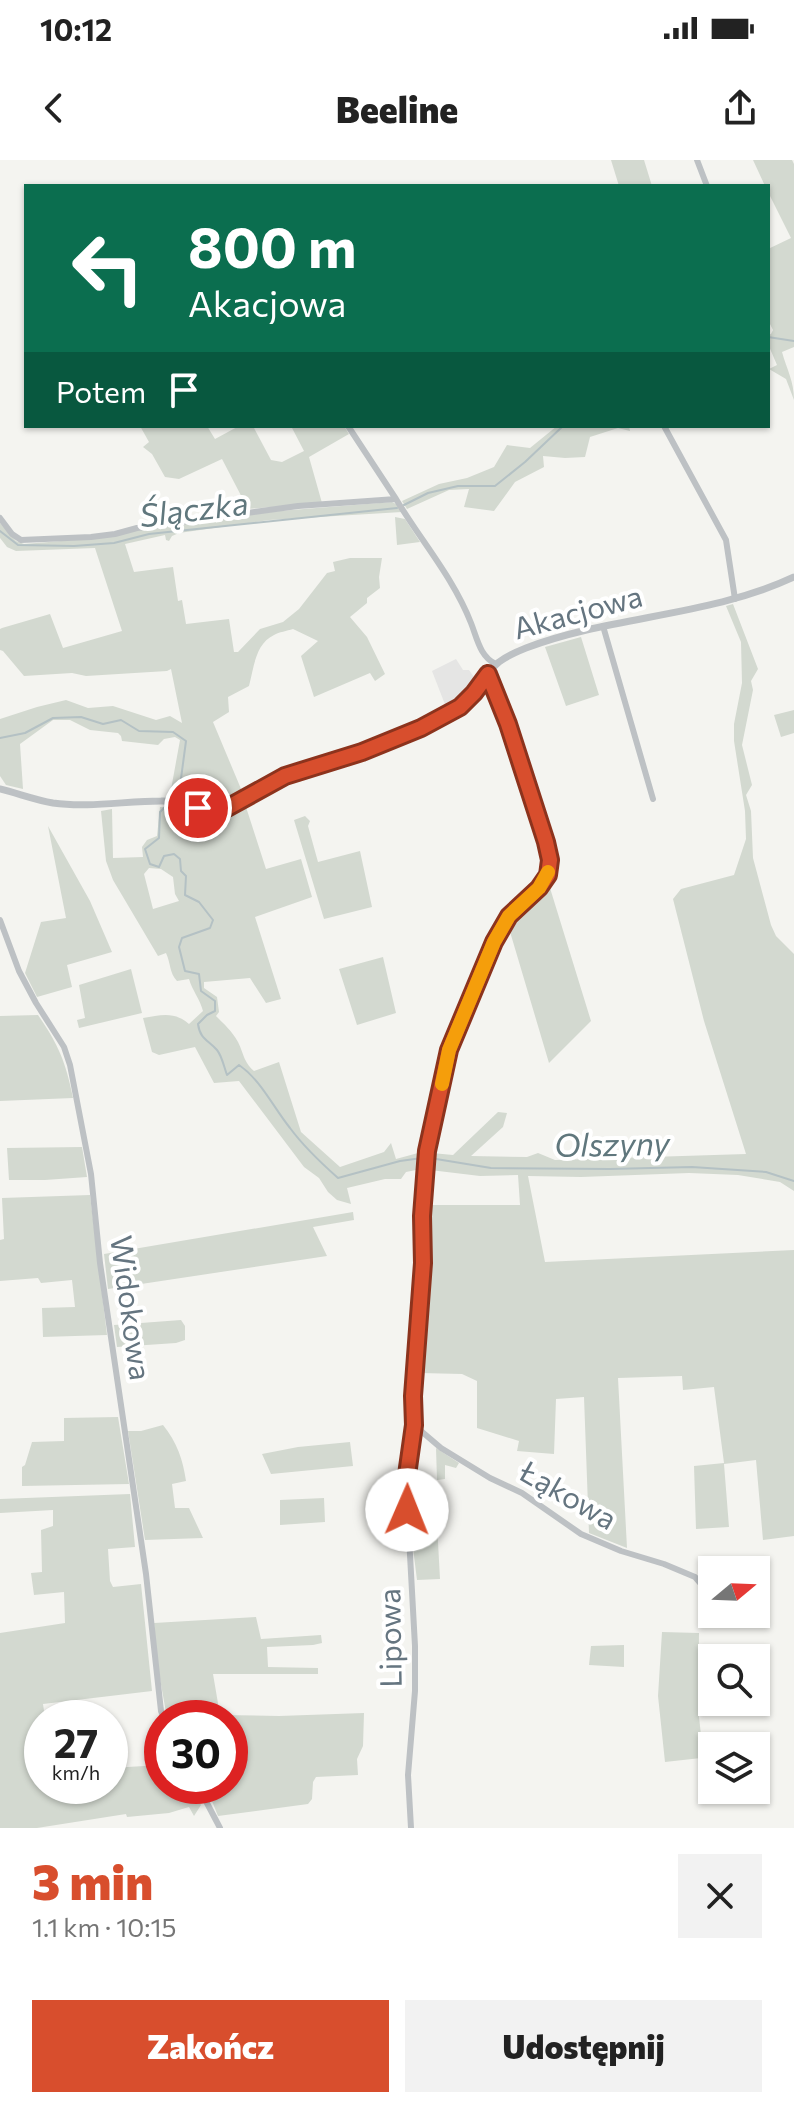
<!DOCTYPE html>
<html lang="pl">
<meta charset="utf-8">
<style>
body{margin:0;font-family:Commissioner,sans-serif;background:#f2f2f2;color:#222;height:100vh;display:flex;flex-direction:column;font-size:30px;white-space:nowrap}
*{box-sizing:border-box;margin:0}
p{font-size:26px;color:#767676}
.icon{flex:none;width:44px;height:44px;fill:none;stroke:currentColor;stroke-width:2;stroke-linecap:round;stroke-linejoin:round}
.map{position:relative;height:1668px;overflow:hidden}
.sheet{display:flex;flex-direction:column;background:#fff;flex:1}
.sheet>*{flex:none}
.hud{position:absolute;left:24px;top:24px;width:746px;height:244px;border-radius:0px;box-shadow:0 2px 6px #0004;background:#0b6e4f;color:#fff;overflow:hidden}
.needle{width:52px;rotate:71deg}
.fabs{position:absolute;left:698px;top:1396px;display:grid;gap:16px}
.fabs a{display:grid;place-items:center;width:72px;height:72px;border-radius:0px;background:#fff;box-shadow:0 2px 6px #0004;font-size:40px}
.speed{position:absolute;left:24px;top:1540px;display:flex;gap:16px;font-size:40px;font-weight:700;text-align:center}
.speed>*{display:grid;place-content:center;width:104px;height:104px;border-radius:50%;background:#fff;box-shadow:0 2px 6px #0004;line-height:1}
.speed small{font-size:20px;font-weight:400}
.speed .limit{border:12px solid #d22;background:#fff;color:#111}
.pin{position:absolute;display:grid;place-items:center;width:68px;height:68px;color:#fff;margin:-34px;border:4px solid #fff;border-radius:50%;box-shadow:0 2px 8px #0007}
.me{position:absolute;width:88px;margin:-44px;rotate:1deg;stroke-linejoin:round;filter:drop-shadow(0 0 6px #0008)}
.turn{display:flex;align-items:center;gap:28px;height:168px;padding:0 32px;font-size:36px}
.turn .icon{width:104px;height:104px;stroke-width:2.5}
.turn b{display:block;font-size:56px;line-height:68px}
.then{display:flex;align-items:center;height:76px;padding:0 32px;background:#0003;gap:16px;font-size:30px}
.round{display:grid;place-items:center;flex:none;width:84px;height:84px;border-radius:0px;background:#f2f2f2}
.overview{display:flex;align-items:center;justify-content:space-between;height:136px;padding:0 32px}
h1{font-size:48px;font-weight:800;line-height:60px;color:#d84e2d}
.action{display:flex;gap:16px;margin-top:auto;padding:16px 32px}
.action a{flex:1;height:92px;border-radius:0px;background:#d84e2d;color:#fff;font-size:32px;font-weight:800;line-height:92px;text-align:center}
.action a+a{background:#f2f2f2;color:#222}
.status{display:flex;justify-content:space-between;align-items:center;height:56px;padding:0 40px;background:#fff;direction:ltr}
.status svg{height:22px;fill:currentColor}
header{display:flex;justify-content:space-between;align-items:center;height:104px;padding:0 32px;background:#fff;font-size:36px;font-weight:800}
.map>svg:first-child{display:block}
.built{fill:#e5e5e4}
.green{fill:#d3d9d0;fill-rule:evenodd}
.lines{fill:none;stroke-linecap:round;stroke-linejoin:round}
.stream{stroke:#b4c1c4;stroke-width:2}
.minor{stroke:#bdc1c4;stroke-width:6}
.tertiary{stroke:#bdc1c4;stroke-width:7}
.route-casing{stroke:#8c331d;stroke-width:20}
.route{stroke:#d84e2d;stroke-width:14}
.slow{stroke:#f59e0b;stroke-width:14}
.labels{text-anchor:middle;stroke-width:8;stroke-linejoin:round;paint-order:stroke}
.street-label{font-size:30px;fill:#657580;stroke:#fff}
.water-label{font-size:32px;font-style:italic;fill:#60777d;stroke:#fff}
</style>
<div class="status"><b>10:12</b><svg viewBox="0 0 49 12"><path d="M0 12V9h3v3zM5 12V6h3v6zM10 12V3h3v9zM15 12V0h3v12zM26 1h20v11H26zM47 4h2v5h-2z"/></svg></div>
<header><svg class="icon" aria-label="back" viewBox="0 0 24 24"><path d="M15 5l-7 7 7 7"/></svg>Beeline<svg class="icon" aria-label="share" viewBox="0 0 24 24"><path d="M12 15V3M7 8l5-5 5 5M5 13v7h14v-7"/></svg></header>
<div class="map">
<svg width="794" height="1668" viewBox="0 0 794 1668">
<rect width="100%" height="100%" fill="#f4f4f0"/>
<path class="built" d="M456 499 463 510H469L476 520 466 537 446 547 432 511Z"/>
<path class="green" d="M611 0H644L652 26H619Z
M753 0H792L794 4V187L782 192C787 210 794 221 794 240L786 219 769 209 777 205 768 184V175L771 174 773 170 768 160V89L791 78 768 32V26H765Z
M140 266H207L215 279 239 266H253L271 300 282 302 304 291 291 266H344L349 274 309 297 322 343 248 349 222 299 179 319 165 317 152 294 143 287 149 282Z
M557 266H629L630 271 618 268 590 277 585 297 565 298 543 296 544 307 515 322 494 351 464 347 469 329 449 330 407 349 402 341 439 324 467 318 494 307 507 285 530 288Z
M392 342 396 344 402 352 269 360 179 373 172 376 169 381 166 380 165 375 125 384 134 412 173 407 178 441 182 440 186 464 229 459 234 492H238L260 469 283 462 299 449 327 413 335 411 333 402 350 398H382L379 417 380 428 367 438V443L350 457 367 477 385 514 375 521 370 513 314 537 301 496 318 481 293 469C287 471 279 472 274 475 255 484 254 508 249 526L228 537 229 552 213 562 244 636 217 646 202 644 170 635 180 580 175 577 164 579 158 585 122 581 121 576 118 573 90 570 70 560H53L20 584 23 629 6 625 0 616V559L37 547 66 540 88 548 113 546 156 560 170 556 182 563 171 509 167 511 86 516 72 513 24 516 3 491 0 490V469L2 468 50 454 63 488 122 471 95 388 16 391 7 387 0 378V363L16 381 24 384 98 378 137 370 279 351Z
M395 357 405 359 420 382 397 385Z
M733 444 758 509 751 521 753 530 742 585 752 625 746 635 751 651 753 698 771 765 776 776 794 794V1031L780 1022 738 1015 689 1013 581 1017 528 1016 545 1102 794 1090V1376L763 1380 756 1300 724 1304 729 1367 696 1369 694 1306 724 1303 714 1227 683 1230 682 1216 618 1218 627 1388 589 1373 584 1237 556 1239 554 1294 517 1291 519 1281 477 1268V1221L462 1214 420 1213 428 1113 430 1045H520L518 1015 480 1016 430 1010 432 993 453 995 498 952 507 953 503 967 471 996 527 997 538 993 555 1000 746 994 704 861 673 739 681 729 734 715 746 679 745 651 734 581V564L742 523 741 482 726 446Z
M581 477 599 535 566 546 545 487Z
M794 550V573L781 577 774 555Z
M160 647C171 647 181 651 193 653 211 657 228 654 246 647L266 709 301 699 312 737 255 757 281 839 266 843 250 818 204 822V828L217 837 219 852 216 856C224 864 232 871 238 882 244 894 243 901 254 911L279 902 301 972 340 1007 384 992 391 983 396 999 418 993 424 989 421 1009 406 1012 401 1019H385L347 1028 351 1044 337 1040 328 1032 319 1018 304 1007 239 921 214 923 195 887 159 895 152 892 143 858C161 855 174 851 189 864L203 851C200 839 192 830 189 819L177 821C169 812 171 804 166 793L158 796 113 720 106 701 101 651 112 649 113 698 143 697 142 687 147 680 157 676ZM149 708 161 709 173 717 175 734 179 741 153 749 144 714Z
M305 656 310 661 308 666 318 702 360 691 372 747 324 759 294 660Z
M48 666 90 741 112 792 67 805 72 827 37 837 25 813 41 762 66 758Z
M550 728 591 861 549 903 508 765 515 755Z
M383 797 396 853 357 865 339 809Z
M131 809 142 853 79 868 77 860 85 858 79 825Z
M38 855C58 884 66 902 73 938L0 941V856Z
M82 987 87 1017 45 1020H9L7 988Z
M90 1035 107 1175 43 1177 42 1148 75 1147 72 1120 41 1123 38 1118 0 1121V1080L4 1079 2 1038Z
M353 1052 354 1060 313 1067 327 1096 108 1129 104 1094Z
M181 1160 185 1166V1180L176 1183 117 1187 114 1165Z
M118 1257 129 1324 22 1326V1307L25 1305 32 1282 64 1281V1258Z
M163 1265C177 1282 183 1300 186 1321L172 1324 175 1348H189L203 1378 145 1380 128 1271H141Z
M350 1282 353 1306 271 1314 262 1294 298 1287Z
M436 1288 459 1303 456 1308 445 1305V1319L437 1320Z
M130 1334 135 1387 108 1389 110 1421 113 1427 141 1424 152 1531 43 1544 45 1558H42V1626H110V1608L162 1605V1626H190L201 1645 194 1656 189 1647 169 1653 127 1657 126 1654 37 1668H0V1473L65 1463 64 1432 34 1435 31 1413 42 1412 41 1370 53 1366V1350L0 1353V1339Z
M324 1338 325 1362 280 1365V1340Z
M410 1364H437L440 1419 417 1420Z
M256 1457 261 1479 321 1475 322 1483 313 1485 267 1487 268 1507 318 1508V1514H213L220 1555 279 1556 364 1553 363 1586 357 1599 358 1615 316 1617 313 1622 312 1639 308 1644 218 1656 206 1626H230V1558H167L157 1502 154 1463Z
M662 1472 699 1473 698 1548 701 1575 709 1574 710 1636 701 1598 665 1602 658 1536Z
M624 1485V1507L589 1505 591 1486Z"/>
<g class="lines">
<path class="stream" d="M768 177 794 181
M404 345 428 333 458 326H495L525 302 563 266
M0 371 18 385 74 386 114 383 149 374 397 348
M0 578 25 573 53 558 81 557 103 564 121 560 139 571 173 572 186 581 180 626 172 639
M168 644 160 652 159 678 145 689 150 704 159 707 164 696 174 694 180 699 181 711 186 716 185 735 199 742 213 760 210 768 182 778 179 787 185 811 199 814 201 831 215 841V851L207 855 198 864C200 879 208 880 217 890 222 896 224 907 227 915L239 905C261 920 273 947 290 968 304 987 320 1002 338 1018L400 1001 422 998
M430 998 491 1008 610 1009 692 1007 766 1012 794 1021"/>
<path class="minor" d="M697 0 707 26
M348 266 396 339
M664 266 726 380 735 439
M0 358 12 374 21 380 91 377 115 374 137 368 298 346 396 339C421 381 453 417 471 463 477 478 480 497 496 504
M603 466 653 639
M0 760 19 811 36 843 64 887 70 905 91 1014 100 1103 146 1414 161 1551 164 1558
M414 1265 441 1288 490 1318 522 1333 581 1374 621 1391 664 1404 695 1417 701 1424 702 1431
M198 1626 220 1668
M411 1668 408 1615 415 1531V1486L406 1322 414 1265 413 1236 423 1103 422 1056 425 1005 449 890 494 782 509 756 539 728 548 715 550 700 546 682 508 564 488 514"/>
<path class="tertiary" d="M0 629C17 633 35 640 53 643 88 648 126 641 161 641 184 640 205 654 227 648 248 643 265 624 285 616 309 606 335 601 360 593 391 583 420 569 449 553 475 539 478 519 499 502 507 496 516 492 526 488 613 455 709 457 794 417"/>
</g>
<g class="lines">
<g class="route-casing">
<path id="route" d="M198 648 214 650 227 648 285 616 362 592 421 568 460 547 474 533 488 514 508 564 546 682 550 700 548 715 539 728 509 756 494 782 449 890 427 991 422 1056 423 1103 413 1236 414 1265 406 1322 407 1350"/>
</g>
<use href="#route" class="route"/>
<path class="slow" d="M442 924 449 890 494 782 509 756 539 728 548 712"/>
</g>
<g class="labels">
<g class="street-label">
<text transform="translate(578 453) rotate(-15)" y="10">Akacjowa</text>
<text transform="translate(130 1148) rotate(82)" y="10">Widokowa</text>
<text transform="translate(568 1336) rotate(30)" y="10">Łąkowa</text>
<text transform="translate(391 1478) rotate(-91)" y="10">Lipowa</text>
</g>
<g class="water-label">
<text transform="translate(194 350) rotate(-7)" y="11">Ślączka</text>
<text transform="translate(612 985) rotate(-1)" y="11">Olszyny</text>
</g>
</g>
</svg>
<div class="fabs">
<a><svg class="needle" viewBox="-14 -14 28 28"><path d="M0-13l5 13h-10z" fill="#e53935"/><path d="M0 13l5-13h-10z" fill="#767676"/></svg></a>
<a><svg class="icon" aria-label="search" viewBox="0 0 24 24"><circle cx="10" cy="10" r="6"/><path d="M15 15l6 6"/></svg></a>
<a><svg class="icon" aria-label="layers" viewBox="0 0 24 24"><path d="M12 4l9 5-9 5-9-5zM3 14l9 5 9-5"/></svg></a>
</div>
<div class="speed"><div>27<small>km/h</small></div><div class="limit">30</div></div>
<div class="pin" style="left:198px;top:648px;background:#d93025"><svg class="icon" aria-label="arrive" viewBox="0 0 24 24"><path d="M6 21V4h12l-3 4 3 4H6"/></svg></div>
<svg class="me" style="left:407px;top:1350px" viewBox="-20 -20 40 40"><circle r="19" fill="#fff"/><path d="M0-13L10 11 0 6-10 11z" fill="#d84e2d"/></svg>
<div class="hud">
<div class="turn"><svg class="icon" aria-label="left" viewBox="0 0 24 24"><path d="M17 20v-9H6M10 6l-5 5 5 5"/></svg><div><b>800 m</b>Akacjowa</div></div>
<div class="then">Potem<svg class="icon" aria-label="arrive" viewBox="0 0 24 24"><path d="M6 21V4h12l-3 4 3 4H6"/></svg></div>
</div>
</div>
<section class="sheet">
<div class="overview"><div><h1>3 min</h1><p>1.1 km · 10:15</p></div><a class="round"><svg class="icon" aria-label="close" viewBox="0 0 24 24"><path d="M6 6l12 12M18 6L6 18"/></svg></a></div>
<div class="action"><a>Zakończ</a><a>Udostępnij</a></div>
</section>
